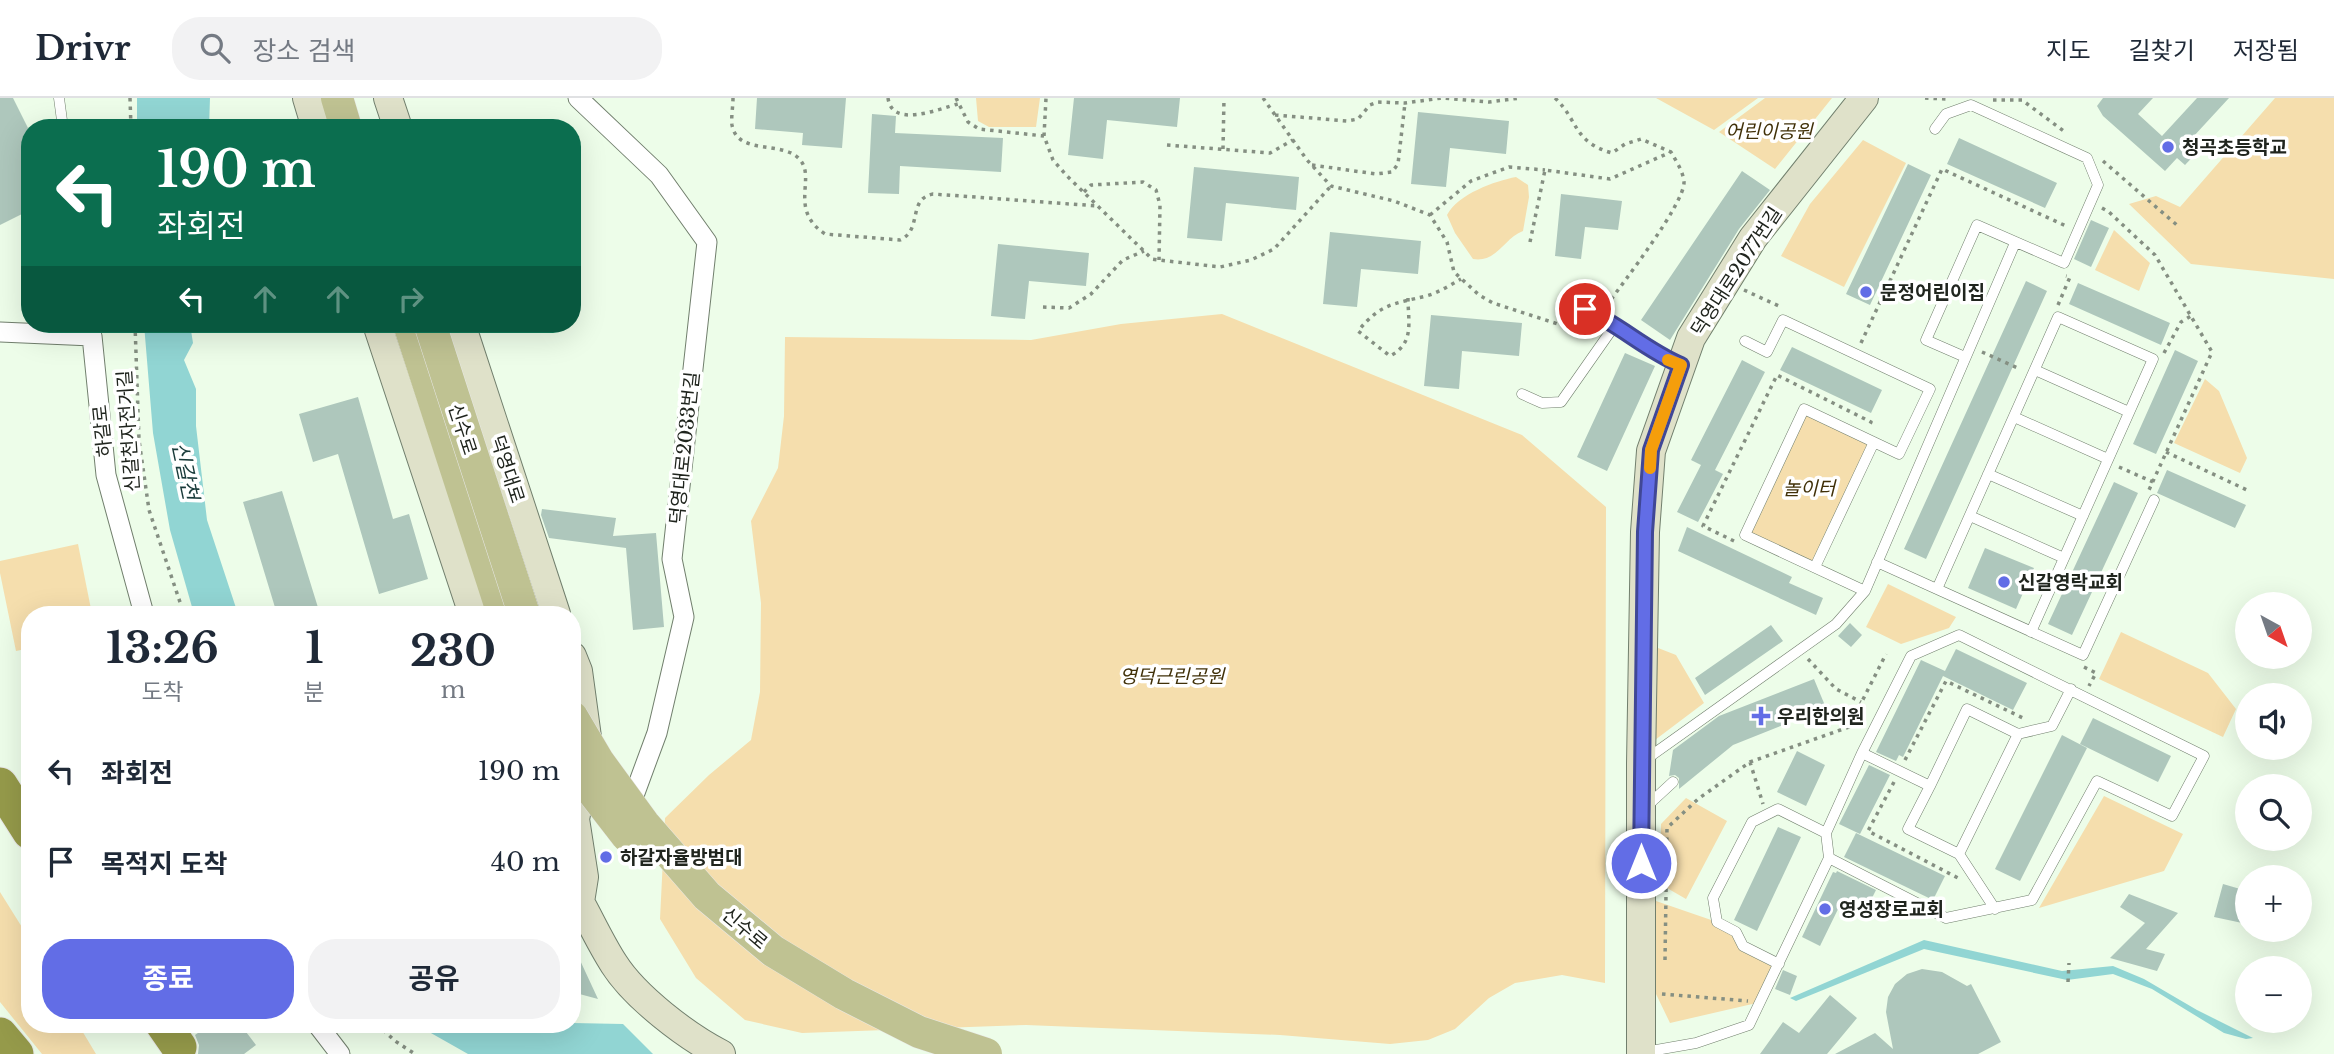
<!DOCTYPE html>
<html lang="ko">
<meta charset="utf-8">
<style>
body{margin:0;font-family:"Libre Baskerville","Noto Sans KR",serif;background:#f2f2f3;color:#1f2937;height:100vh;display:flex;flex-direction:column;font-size:26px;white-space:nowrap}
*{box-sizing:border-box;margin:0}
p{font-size:23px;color:#747a83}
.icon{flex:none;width:38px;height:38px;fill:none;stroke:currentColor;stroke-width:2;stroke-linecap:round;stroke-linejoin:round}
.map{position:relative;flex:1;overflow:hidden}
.drawer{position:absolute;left:21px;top:508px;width:560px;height:427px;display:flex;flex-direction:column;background:#fff;border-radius:28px;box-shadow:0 7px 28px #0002}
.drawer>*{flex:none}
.banner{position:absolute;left:21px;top:21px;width:560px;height:214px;border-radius:28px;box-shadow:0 7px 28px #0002;background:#0b6e4f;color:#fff;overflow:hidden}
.needle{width:46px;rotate:140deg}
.buttons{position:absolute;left:2235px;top:494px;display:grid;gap:14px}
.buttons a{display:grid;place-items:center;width:77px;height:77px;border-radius:50%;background:#fff;box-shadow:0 7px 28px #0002;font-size:35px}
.pin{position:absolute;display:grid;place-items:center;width:60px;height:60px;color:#fff;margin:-30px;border:4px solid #fff;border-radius:50%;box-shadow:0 2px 7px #0007}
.me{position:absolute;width:77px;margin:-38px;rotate:0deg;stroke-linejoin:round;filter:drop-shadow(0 0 5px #0008)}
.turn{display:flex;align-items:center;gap:24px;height:147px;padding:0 21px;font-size:32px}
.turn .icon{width:91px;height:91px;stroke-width:2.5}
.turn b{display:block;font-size:49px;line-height:60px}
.lanes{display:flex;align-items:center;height:66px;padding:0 21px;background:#0003;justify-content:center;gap:35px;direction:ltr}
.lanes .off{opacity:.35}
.eta{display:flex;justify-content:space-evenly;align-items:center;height:119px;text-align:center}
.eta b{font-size:42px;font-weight:700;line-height:49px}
.cta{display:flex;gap:14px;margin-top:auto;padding:14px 21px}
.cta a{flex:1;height:80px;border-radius:28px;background:#626de6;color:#fff;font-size:28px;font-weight:700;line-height:80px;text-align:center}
.cta a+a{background:#f2f2f3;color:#1f2937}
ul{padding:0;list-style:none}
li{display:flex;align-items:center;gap:21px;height:91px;padding:0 21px}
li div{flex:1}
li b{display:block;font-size:26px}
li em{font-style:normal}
header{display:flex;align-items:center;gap:42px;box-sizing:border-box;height:98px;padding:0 35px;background:#fff;border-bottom:2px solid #e0e1e3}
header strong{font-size:33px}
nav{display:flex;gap:38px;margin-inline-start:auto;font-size:24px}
.search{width:490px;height:63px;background:#f2f2f3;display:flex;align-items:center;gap:18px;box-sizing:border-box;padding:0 24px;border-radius:28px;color:#747a83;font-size:26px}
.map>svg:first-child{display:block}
.green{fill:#f5dead}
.water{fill:#91d5d3}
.building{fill:#aec7bc}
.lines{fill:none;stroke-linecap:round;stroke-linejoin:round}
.lane-casing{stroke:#717f6d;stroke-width:11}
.street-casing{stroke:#717f6d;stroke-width:21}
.secondary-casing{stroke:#717f6d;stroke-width:30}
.primary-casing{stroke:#e9e9e8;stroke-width:33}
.highway-casing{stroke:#e9e9e8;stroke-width:37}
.path{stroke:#858f82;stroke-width:3.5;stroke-dasharray:3.5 5;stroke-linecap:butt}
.lane{stroke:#fff;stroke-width:10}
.street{stroke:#fff;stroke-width:19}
.secondary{stroke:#dfe1c9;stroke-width:28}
.primary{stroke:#bfc292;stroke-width:32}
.highway{stroke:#959a4a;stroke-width:35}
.primary-bridge-casing{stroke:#e9e9e8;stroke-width:33;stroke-linecap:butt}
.primary-bridge{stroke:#bfc292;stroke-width:32}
.route-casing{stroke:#404796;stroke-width:18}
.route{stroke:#626de6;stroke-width:12}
.slow{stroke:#f59e0b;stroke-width:12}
.poi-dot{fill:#626de6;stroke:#fff;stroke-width:2.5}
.labels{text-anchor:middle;stroke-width:7;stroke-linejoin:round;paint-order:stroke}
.park-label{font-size:19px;font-style:italic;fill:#403008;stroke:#fff}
.poi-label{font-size:19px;font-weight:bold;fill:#20251e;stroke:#fff;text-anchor:start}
.street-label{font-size:19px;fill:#20251e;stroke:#fff}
.water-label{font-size:21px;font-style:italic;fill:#183a39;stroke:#fff}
</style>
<header>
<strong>Drivr</strong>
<div class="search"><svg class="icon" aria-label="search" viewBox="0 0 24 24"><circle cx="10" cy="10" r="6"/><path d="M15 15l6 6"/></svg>장소 검색</div>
<nav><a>지도</a><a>길찾기</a><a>저장됨</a></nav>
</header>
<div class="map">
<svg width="2334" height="956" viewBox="0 0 2334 956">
<rect width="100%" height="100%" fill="#edfde9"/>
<path class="green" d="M976 0H1040L1036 29H989L978 23Z
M1656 0H1758L1714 32Z
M1765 0H1832L1775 71 1719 34Z
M2275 0H2334V181L2191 166 2129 106 2156 98 2180 109Z
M1863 42 1906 65 1844 189 1781 158 1810 106Z
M1516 79 1528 87 1529 99 1523 133C1504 140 1497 165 1473 161L1455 135 1447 117C1458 96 1495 83 1516 79Z
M2114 132 2150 165 2139 193 2095 172Z
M1222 216 1522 337 1606 409 1605 885 1562 877 1515 885 1489 900 1455 931 1428 942 1390 946 1280 937 1026 927 802 935 745 922 696 880 660 821 665 720 709 677 751 642 760 594 761 505 751 423 778 370 784 318 785 239 1031 242 1121 226Z
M2205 281 2219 293 2247 360 2240 375 2174 345Z
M1804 311 1874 344 1815 469 1745 437Z
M78 446 92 516H30V550L16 553 0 475V463Z
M1888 486 1956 519 1949 530 1901 546 1866 529Z
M2121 534 2208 575 2236 611 2223 639 2099 581Z
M1653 548 1676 557 1704 605 1651 645Z
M2104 698 2183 736 2164 773 2039 810Z
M1686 700 1727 723 1686 801 1660 786 1661 726Z
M0 794 30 842V926H78L96 956H42L0 904Z
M1656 803 1717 824 1736 834 1743 848 1779 866 1761 904 1670 925 1656 896Z"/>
<path class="water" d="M137 0H210L209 30H137Z
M144 226H190L193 245 184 262 196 291V328L207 422 238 516H194L170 432 153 335Z
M1924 842 2062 873 2113 868 2144 881 2197 912 2253 940 2246 941 2224 935 2152 891 2113 876 2067 882 1924 851 1796 903 1790 900Z
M572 925 623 926 653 956H468L415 926Z"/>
<path class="building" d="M0 0H13L30 34V112L0 127Z
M757 0H846L842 50 802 47 803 35 755 31Z
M1074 0H1180L1177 29 1107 22 1103 61 1068 57Z
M2103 0H2153L2138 16 2162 38 2197 0H2229L2193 39 2203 48 2185 67 2177 60 2165 73 2103 18 2097 8Z
M1418 14 1509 23 1506 56 1450 50 1446 89 1411 86Z
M872 16 896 18 895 35 1003 40 1001 74 900 68 899 96 868 95Z
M1959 40 2057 85 2045 110 1947 66Z
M1908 66 1931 77 1870 207 1846 196Z
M1194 69 1299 79 1296 112 1226 105 1222 143 1187 140Z
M1742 73 1770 92 1739 131 1670 242 1641 222Z
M1561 96 1622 103 1618 132 1585 129 1581 161 1555 158Z
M2091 122 2109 130 2091 169 2074 161Z
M1330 134 1421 143 1418 176 1361 171 1357 209 1323 206Z
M998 146 1089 155 1086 188 1029 183 1025 221 991 218Z
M2026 183 2047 193 1926 461 1904 451Z
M2078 185 2170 225 2161 247 2069 206Z
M1431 217 1522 225 1519 258 1462 253 1459 291 1424 288Z
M1792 249 1882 292 1871 315 1780 272Z
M2175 252 2198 263 2156 356 2133 346Z
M1625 255 1655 268 1607 373 1577 359Z
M1742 262 1765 274 1715 372 1723 376 1698 424 1677 414 1701 367 1691 362Z
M358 299 393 421 409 416 428 481 379 496 338 356 313 364 299 316Z
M2167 372 2246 407 2235 430 2157 395Z
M2114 384 2138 395 2072 537 2048 526Z
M282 393 320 516H277L243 404Z
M542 411 616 420 613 438 656 435 664 529 633 532 626 450 549 440 541 417Z
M1687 429 1792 479 1789 485 1823 500 1816 517 1678 453Z
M1985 450 2034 470 2016 511 1968 490Z
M1850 525 1862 537 1851 549 1838 538Z
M1771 527 1783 543 1705 597 1695 580Z
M1956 551 2027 585 2013 612 1943 578 1903 659 1899 657 1896 663 1876 654 1921 562 1945 573Z
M1814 581 1826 610 1733 647 1679 691V680L1675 677 1669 678 1673 652 1719 618Z
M2093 620 2171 658 2158 684 2080 646Z
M2062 637 2087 650 2020 783 1995 771Z
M1797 653 1825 667 1806 708 1777 694Z
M1869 667 1890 677 1860 736 1839 726Z
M1778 729 1801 739 1757 833 1734 822Z
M1856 735 1945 778 1933 802 1844 759Z
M1837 773 1876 792 1865 814 1842 803 1820 848 1802 839 1833 774 1836 775Z
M2223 786 2247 793V826L2214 819Z
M2129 796 2178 815 2146 851 2165 856 2157 873 2110 860 2145 825 2120 809Z
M572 845 598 901 572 894Z
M1922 871 1942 874 1967 888 1971 886 2001 944 1978 956H1835L1875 935 1893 951 1886 914 1888 899 1895 886 1907 876Z
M1783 872 1797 878 1790 897 1775 891Z
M1830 897 1857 920 1827 956H1760L1783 924 1799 935Z
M211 926H240L256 947 244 956H198L199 947 195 937Z"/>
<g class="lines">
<g class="lane-casing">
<path id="lane" d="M59 0 63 30
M1935 31 1946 16 1971 7 2087 60 2098 87 2064 165 1977 127 1926 242 1965 259
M1585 211 1600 218 1668 262 1681 267
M1745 243 1767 254 1783 222 1930 291 1899 356 1804 311 1745 437 1865 493
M2035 272 2129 314
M1522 296 1542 305 1561 304 1615 227
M2014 319 2108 361
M1988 376 2083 418
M1970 418 2064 460
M1877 464 2083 557 2154 402
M1815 469 1874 344
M1937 491 2058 219 2153 261 2031 534
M1862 655 1930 688 1908 731 1959 756
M1645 662 1836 526 1865 493 2015 145
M1930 688 1967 611 2018 636
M1648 707 1673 684
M1995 811 1959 756 2018 636 2052 628 2071 591
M1779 866 1743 848 1736 834 1717 824 1713 800 1752 724 1778 711 1826 735
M1645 954 1696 945 1749 927 1829 760 1826 735 1862 655 1911 558 1959 537 2204 658 2172 718 2097 683 2032 802 1946 820 1829 760"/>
</g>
<g class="street-casing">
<path id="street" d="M578 0 659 77 707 144 672 461 684 519 657 635 629 711
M0 234 92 238 106 377 144 516
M317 926 340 956"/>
</g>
<g class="secondary-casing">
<path id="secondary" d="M307 0 316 30
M388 0 398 30
M377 226 473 516
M461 226 556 516
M572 558 578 573 589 654 575 721 584 779 580 804
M572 796 580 804C591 824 601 846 614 866 635 899 686 938 721 956
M1641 956V665L1645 434 1651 353 1691 240 1753 140 1864 0"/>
</g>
<g class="primary-casing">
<path id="primary" d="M337 0 346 30
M409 226 503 516"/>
</g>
<g class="highway-casing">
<path id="highway" d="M0 687 30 734
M163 926 179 949
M0 937 16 956"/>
</g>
<path class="path" d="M130 0 131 30
M733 0C733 9 731 19 732 27 738 59 785 41 801 63 815 82 789 112 825 136L900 142C923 132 907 101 933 96L1098 108
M888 0C892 31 938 11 958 6
M956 0 968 24 979 31 1044 38 1053 62 1067 78 1152 161 1159 162 1220 169 1251 162 1274 151 1331 88
M1263 0 1307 62 1331 88 1394 103 1430 117 1447 144 1454 174 1479 197 1493 205 1592 237
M1555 0C1579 23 1573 44 1612 55L1625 46 1641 41 1671 54
M1925 0 1947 1
M1993 2H2022L2065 34
M1275 17 1347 23 1358 21 1370 7 1378 4 1405 5 1442 0 1489 4 1520 0
M1044 38 1046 0
M1167 47 1270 55 1293 42
M1223 51 1224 0
M2103 63 2178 128
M1312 67 1376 76 1392 74 1398 66 1405 5
M1084 94 1091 87 1143 84 1156 92 1160 107 1159 162
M2102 110 2109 114 2155 157 2212 254 2149 392
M1430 117 1471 83 1509 69 1545 72
M1530 144 1545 72 1610 81 1671 54C1676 63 1683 73 1684 84 1685 105 1622 186 1607 207
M1744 192 1781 209
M1408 200C1408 224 1415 245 1390 258L1358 233C1381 205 1394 206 1426 198 1438 195 1450 187 1461 181
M2058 207 2070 179 2066 178
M1043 209 1069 210 1091 196 1123 162 1144 153
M135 226 139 342 149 412 184 516
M1861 245 1942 71 2066 128
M1982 254 2020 271
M2164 255 2181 224 2191 218
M2166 354 2247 392
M2119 369 2153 384
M1734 443 1703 428 1777 277 1871 324 1869 328
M1808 561 1836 591 1861 604
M2084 569 2096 575 2089 588
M1905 662 1946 583 2023 620
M1750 664 1763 706
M1894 684 1868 733 1958 780
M1665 862 1667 730 1698 701 1750 664 1849 629 1886 556
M2068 884 2069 865
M1662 896 1748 903
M377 926 395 943 415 956"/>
<use href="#lane" class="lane"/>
<use href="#street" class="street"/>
<use href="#secondary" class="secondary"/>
<use href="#primary" class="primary"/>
<use href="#highway" class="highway"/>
<g class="primary-bridge-casing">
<path id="primary-bridge" d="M430 226 524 516
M572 619 598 663 644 726 707 798 773 853 844 896 919 934 986 956
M572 667 627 738"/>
</g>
<use href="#primary-bridge" class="primary-bridge"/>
</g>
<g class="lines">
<g class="route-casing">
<path id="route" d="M1585 211C1619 226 1647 253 1681 267L1651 352 1645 434 1641 765"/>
</g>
<use href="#route" class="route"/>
<path class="slow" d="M1650 370 1651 352 1681 267 1668 262"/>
</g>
<g class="poi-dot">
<circle cx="2168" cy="49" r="7"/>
<circle cx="1866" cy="194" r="7"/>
<circle cx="2004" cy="484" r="7"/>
<path d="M1757.5 607.5h7v7h7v7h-7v7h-7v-7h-7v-7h7z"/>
<circle cx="606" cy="759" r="7"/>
<circle cx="1825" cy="811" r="7"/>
</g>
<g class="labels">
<g class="park-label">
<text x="1769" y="40">어린이공원</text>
<text x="1809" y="397">놀이터</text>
<text x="1172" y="585">영덕근린공원</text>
</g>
<g class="poi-label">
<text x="2182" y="56">청곡초등학교</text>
<text x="1880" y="201">문정어린이집</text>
<text x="2018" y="491">신갈영락교회</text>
<text x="1777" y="625">우리한의원</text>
<text x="620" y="766">하갈자율방범대</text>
<text x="1839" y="818">영성장로교회</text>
</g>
<g class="street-label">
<text transform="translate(1736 173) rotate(-57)" y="7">덕영대로2077번길</text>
<text transform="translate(463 331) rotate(72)" y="7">신수로</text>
<text transform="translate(102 333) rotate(-96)" y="7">하갈로</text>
<text transform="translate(128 333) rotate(-94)" y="7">신갈천자전거길</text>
<text transform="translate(684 350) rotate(-84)" y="7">덕영대로2033번길</text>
<text transform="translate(508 371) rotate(72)" y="7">덕영대로</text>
<text transform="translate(745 830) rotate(40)" y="7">신수로</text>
</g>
<g class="water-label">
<text transform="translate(185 373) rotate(78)" y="7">신갈천</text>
</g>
</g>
</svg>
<div class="buttons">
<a><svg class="needle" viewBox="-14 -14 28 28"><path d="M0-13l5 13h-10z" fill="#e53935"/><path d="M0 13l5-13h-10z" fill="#747a83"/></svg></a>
<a><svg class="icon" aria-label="sound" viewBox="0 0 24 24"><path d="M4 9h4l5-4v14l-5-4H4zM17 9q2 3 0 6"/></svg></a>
<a><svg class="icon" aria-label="search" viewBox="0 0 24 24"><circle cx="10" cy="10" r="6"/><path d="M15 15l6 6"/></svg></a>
<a>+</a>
<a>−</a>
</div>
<div class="pin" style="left:1585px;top:211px;background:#d93025"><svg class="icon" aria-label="arrive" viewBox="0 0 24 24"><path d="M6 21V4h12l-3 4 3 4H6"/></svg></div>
<svg class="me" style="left:1641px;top:765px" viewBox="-20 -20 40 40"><circle r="17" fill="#626de6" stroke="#fff" stroke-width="3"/><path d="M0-11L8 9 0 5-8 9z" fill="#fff"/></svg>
<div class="banner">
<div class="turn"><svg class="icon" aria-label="left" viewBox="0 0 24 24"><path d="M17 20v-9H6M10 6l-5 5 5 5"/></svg><div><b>190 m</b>좌회전</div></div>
<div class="lanes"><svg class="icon" aria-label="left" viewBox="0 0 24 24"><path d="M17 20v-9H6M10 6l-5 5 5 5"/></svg><svg class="icon off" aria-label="ahead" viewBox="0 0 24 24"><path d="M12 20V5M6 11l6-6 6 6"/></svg><svg class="icon off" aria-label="ahead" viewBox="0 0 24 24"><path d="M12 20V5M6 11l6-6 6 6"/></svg><svg class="icon off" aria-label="right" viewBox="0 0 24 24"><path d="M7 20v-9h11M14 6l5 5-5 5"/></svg></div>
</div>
<section class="drawer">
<div class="eta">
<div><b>13:26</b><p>도착</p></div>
<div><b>1</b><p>분</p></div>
<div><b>230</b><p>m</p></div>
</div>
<ul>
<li><svg class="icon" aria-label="left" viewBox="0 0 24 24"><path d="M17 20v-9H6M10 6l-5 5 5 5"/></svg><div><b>좌회전</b></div><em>190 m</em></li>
<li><svg class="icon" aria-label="arrive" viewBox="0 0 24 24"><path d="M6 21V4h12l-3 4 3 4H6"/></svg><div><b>목적지 도착</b></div><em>40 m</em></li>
</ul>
<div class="cta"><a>종료</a><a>공유</a></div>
</section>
</div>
